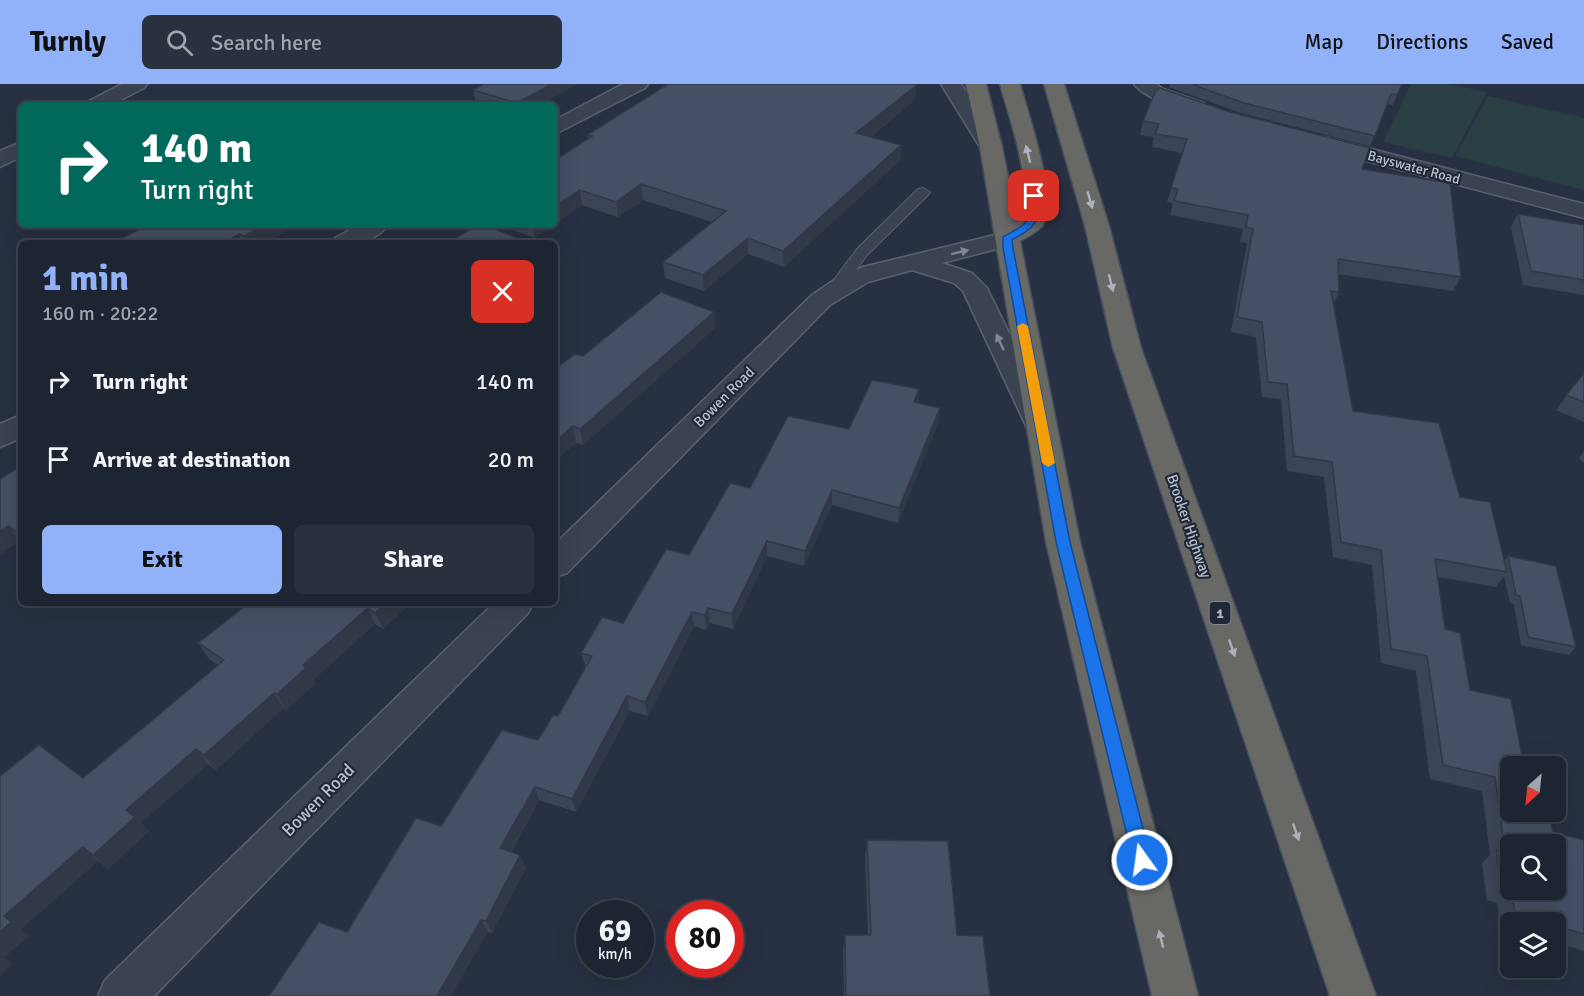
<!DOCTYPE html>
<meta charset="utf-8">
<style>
body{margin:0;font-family:Signika,sans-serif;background:#2a313e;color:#f1f3f6;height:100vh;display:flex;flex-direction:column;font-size:22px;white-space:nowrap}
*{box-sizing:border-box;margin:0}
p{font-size:20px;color:#a0a5ac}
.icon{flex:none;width:33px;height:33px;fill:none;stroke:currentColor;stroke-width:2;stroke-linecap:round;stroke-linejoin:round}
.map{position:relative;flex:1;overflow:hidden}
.sheet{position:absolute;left:18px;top:156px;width:540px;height:366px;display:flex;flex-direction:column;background:#1d2532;border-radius:9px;box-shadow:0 6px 24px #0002,0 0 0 2px #3b424d}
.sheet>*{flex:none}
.guide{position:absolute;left:18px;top:18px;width:540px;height:126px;border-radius:9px;box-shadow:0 6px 24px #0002,0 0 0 2px #3b424d;background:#00695c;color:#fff;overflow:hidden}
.needle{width:39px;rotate:207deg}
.fabs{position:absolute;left:1500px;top:672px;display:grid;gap:12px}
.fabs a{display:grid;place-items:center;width:66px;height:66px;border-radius:9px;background:#1d2532;box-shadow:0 6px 24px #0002,0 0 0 2px #3b424d;font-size:30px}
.speed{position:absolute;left:576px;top:816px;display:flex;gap:12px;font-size:30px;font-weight:700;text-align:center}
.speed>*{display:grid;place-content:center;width:78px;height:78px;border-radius:50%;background:#1d2532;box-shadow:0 6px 24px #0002,0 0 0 2px #3b424d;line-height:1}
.speed small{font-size:15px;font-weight:400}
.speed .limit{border:9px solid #d22;background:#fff;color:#111}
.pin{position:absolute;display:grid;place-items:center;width:51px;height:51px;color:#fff;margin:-26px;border-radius:12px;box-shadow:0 3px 9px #0006}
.me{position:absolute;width:66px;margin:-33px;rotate:346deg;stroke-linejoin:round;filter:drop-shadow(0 0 4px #0008)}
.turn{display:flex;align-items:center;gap:21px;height:126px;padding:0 24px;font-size:27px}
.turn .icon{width:78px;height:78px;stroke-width:2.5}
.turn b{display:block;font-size:42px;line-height:51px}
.round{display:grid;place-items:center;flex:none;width:63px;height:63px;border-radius:9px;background:#2a313e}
.overview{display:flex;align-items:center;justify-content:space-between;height:102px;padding:0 24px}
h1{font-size:36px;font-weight:700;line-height:45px;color:#91b1f8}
.action{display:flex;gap:12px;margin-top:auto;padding:12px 24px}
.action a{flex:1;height:69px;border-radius:9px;background:#91b1f8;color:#111;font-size:24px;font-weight:700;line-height:69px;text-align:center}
.action a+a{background:#2a313e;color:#f1f3f6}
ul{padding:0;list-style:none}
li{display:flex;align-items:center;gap:18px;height:78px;padding:0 24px}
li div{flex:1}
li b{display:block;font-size:22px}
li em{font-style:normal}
header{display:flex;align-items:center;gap:36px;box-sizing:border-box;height:84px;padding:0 30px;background:#91b1f8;color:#111}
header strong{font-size:28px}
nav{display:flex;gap:33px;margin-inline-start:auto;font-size:21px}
.search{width:420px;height:54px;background:#2a313e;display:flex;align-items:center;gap:15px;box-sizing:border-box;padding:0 21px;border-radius:9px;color:#a0a5ac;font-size:22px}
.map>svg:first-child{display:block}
.green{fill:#293f44}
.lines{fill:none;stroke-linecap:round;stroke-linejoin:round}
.service-casing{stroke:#596170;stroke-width:2}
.minor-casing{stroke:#596170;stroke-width:3}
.tertiary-casing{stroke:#596170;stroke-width:3}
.trunk-casing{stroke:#464e5d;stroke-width:3}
.service{fill:#3b4352;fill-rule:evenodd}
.minor{fill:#3b4352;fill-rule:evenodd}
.tertiary{fill:#3b4352;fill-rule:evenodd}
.trunk{fill:#686865;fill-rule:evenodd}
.wall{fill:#3c4557}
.shaded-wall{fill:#313847}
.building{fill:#465065;stroke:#313847;stroke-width:1.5;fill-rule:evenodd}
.oneway{fill:#acb2bd}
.oneway2{fill:#808795}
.route{fill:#1a73e8;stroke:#114b97;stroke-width:1.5}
.slow{fill:#f59e0b}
.labels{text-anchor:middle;stroke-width:4.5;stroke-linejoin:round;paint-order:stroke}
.far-street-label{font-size:14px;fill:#b8bfcc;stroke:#202838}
.shield{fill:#202838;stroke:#8a92a0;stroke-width:1.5}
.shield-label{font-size:14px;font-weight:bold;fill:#b8bfcc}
.street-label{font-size:15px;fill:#b8bfcc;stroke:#202838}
.near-street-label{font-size:18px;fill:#b8bfcc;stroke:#202838}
</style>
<header>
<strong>Turnly</strong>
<div class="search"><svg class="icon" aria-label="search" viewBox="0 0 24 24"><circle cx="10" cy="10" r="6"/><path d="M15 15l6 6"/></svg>Search here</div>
<nav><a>Map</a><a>Directions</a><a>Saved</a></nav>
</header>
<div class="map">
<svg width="1584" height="912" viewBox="0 0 1584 912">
<rect width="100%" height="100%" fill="#273143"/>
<path class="green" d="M1411 0H1448L1487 8 1452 74 1383 58Z
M1488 12 1584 34V106L1455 72Z"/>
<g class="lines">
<g class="service-casing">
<path id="service" d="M923 104 930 108 928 111 867 171 841 207H831L828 204 857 165 918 105Z"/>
</g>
<g class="minor-casing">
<path id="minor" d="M122 0H147L144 4 111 21H86L89 17Z
M623 0H648L645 4 555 50V36Z
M1134 0H1156L1163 5 1204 19 1207 23 1204 27C1188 31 1144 14 1134 0Z
M1325 53 1584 120V134L1317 64 1314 59 1317 54Z
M21 58V73L0 83V67Z
M359 141H388C375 160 352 159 332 159L335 154Z
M1007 148 1016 150 1019 155 1016 160 942 179 972 189 987 204 1053 339 1048 346 1038 349 1028 346 963 207 954 199 912 186 868 198 830 221 567 489 555 493V460L812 211 837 194 863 183Z
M21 331V354L0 363V340Z
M494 519H533L528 529 154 912H98L105 896Z"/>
</g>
<g class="tertiary-casing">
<path id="tertiary" d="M941 0H961L1002 63 999 68 991 69 983 68Z"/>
</g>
<g class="trunk-casing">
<path id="trunk" d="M966 0H986L1002 63 1017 138 1021 136C1032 93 1011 41 1000 0H1020C1028 30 1058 114 1043 141 1038 148 1027 153 1020 157L1080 458 1198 912H1152L1046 458 980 63Z
M1044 0H1064L1109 142 1141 264 1376 912H1330L1113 264 1085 142Z"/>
</g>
<use href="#service" class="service"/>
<use href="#minor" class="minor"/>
<use href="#tertiary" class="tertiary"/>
<use href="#trunk" class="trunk"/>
</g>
<path class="wall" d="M484 0H577L540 21H484L476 19 473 6Z
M1170 0H1402L1393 21 1387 20 1370 62 1241 29 1169 3Z
M1155 8 1362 85 1461 193 1453 207 1338 190 1339 208 1334 219 1353 327 1460 413 1504 477 1508 472 1576 563 1569 571 1521 561 1514 520 1510 519 1504 492 1496 503 1438 493 1445 545 1470 606 1522 671 1553 748 1584 756V867L1556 859V838H1510V846L1500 843 1497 819 1487 816 1482 779 1490 771 1482 707 1430 695 1416 587 1381 579 1372 481 1333 473 1324 393 1287 387 1281 315 1262 313 1256 253 1231 248 1247 159 1240 158 1243 145 1170 131 1173 119 1167 118 1182 69 1152 63 1154 53 1140 51 1143 37Z
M915 16 870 53 901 61 900 76 784 183 748 170 704 207 665 194 663 178 712 138 643 116 618 133 582 121 555 140 588 55 587 51Z
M1518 130 1584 141V211L1523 201 1511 143Z
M148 141H297L265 159H112Z
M499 141H554L535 154Z
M714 228 715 244 583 361 576 359 555 377 583 272Z
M1584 288V338L1556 326Z
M919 305 918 319 938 339 898 439 832 421 804 482 767 472 733 545 710 539 706 546 694 542 648 632 630 627 576 728 539 716 511 768 526 784 492 849 488 848H347L441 742 538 656 558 632 586 584 581 569 623 539 750 404 849 345Z
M1584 367V379L1579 374Z
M21 382V458L20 457 0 470V395Z
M279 519H411L383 545 375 540 313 596 315 600 286 626 284 624 216 686 208 680 141 739 149 747 108 785 98 777 21 845 29 852 4 873 12 880 0 891V692L83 694 218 581 209 575 198 559Z
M867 756 957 851 990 912H844L843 868 845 851H868L865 774Z"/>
<path class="shaded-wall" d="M552 0H577L540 21H518L517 19Z
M917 1 915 16 855 64 856 49Z
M901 61 900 76 784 183 783 167Z
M641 100 643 116 618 133 616 118Z
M580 106 582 121 555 140V122Z
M265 141H297L265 159H247L244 152Z
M532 141H554L535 154Z
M239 150 243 159H223Z
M748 154V170L704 207 703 191Z
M714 228 715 244 583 361 580 345Z
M919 305 917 320 914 318Z
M940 324 938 339 898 439 899 424Z
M573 342 576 359 555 377V358Z
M832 406V421L804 482 805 467Z
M8 442 20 457 0 470V447Z
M21 444V453L16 447Z
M767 457V472L733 545 732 530Z
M386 519H411L383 545 375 529Z
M368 524 375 540 313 596 315 600 286 626 277 610 303 581Z
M708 524 710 539 706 546 705 531Z
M692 528 694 542 648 632 645 618Z
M274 609 284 624 216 686 204 671Z
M627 612 630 627 576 728 572 715Z
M196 665 208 680 141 739 149 747 108 785 93 771 126 726Z
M535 703 539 716 505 777 500 764Z
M83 763 98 777 21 845 29 852 4 873 12 880 0 891V848L4 832Z
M520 771 526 784 492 849 486 837Z
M481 836 488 848 451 912H437Z"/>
<path class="building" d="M484 0H552L517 19 473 6Z
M668 0H912L917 1 856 49 901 61 783 167 748 154 703 191 663 178 726 127 641 100 616 118 580 106 555 122V76L592 52 587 51Z
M1191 0H1402L1397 11 1391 10 1375 52 1244 19Z
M1160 4 1230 28 1370 64 1362 85 1450 99 1461 193 1338 175 1339 208 1331 207 1353 327 1439 339 1460 413 1490 418 1507 488 1435 475 1445 545 1460 549 1470 606 1511 615 1522 671 1537 674 1539 682H1510V728H1549L1553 748 1584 756V850L1556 842V838H1543L1515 830 1512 807 1501 803 1496 766 1505 768 1495 693 1443 681 1427 572 1391 565 1381 466 1341 458 1332 378 1294 372 1287 300 1268 298 1262 238 1237 233 1253 145 1246 143 1248 131 1174 117 1178 105 1171 104 1187 55 1155 50 1159 40 1143 37 1155 8ZM1510 760H1556V806H1510Z
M1518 130 1584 141V196L1531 187Z
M148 141H265L244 152 239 150 223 159H112Z
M477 141H484L523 156 518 159H448Z
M661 208 714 228 580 345 573 342 555 358V285L575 270 583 272Z
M1584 289V318L1566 311Z
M872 296 919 305 914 318 940 324 899 424 832 406 805 467 767 457 732 530 708 524 705 531 692 528 645 618 627 612 572 715 535 703 500 764 520 771 486 837 481 836 437 912H269L319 838 347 848 416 734 441 742 502 646 538 656 553 631 558 632 592 572 581 569 602 533 623 539 666 465 689 471 730 399 750 404 788 332 849 345Z
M21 382V444L16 447 8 442 0 447V395Z
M1508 472 1556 482 1576 563 1528 553 1520 512 1516 511Z
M249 519H276L277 520 279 519H386L375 529 368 524 303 581 306 584 277 610 274 609 204 671 196 665 126 726 135 733 93 771 83 763 4 832 11 838 0 848V692L39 661 83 694 224 576 198 559Z
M867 756 948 757 957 851 983 852 990 912H846L845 851H871Z"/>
<defs><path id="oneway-solid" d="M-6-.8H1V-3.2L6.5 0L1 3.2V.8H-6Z" transform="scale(1.5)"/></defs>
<g class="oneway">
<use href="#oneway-solid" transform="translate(1028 70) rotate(-104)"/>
<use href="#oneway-solid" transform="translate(1090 116) rotate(74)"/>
<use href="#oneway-solid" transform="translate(1111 199) rotate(76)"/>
<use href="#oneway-solid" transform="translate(1232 564) rotate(71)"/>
<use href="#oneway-solid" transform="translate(1296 748) rotate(71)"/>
<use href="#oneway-solid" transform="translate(1161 855) rotate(-104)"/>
</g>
<g class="oneway2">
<use href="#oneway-solid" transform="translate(960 168) rotate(-14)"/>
<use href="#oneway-solid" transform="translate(1000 258) rotate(-115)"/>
</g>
<path class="route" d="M1034 109 1039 112C1038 141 1036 142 1012 156L1013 164 1070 458 1151 776 1148 782 1142 785 1136 782 1133 776 1056 458 1003 164V153C1029 138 1029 142 1029 112Z"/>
<path class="slow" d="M1023 239 1028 242 1055 379 1048 383 1042 379 1017 242Z"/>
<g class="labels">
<g class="far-street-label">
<text transform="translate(1414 83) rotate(15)" y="5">Bayswater Road</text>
</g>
<rect class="shield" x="1209.5" y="518" width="21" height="22" rx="4.5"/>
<g class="shield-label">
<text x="1220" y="534">1</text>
</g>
<g class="street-label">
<text transform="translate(724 313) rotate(-45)" y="5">Bowen Road</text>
<text transform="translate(1189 442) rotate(71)" y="5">Brooker Highway</text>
</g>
<g class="near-street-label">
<text transform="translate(318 716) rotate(-45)" y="6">Bowen Road</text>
</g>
</g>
</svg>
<div class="fabs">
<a><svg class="needle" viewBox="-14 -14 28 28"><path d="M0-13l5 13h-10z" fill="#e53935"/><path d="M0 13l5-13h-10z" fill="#a0a5ac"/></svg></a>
<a><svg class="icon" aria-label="search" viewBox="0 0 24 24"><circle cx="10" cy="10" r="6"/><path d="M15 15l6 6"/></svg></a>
<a><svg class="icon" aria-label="layers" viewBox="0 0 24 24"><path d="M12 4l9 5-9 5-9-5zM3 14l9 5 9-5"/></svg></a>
</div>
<div class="speed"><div>69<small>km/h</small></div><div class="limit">80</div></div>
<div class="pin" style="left:1034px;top:112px;background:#d93025"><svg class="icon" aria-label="arrive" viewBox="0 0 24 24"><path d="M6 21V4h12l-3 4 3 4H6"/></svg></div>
<svg class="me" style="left:1142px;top:776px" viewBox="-20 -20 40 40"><circle r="17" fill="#1a73e8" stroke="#fff" stroke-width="3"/><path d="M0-11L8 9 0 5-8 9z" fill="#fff"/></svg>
<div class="guide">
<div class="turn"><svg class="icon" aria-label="right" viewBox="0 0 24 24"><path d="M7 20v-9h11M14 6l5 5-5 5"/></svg><div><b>140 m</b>Turn right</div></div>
</div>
<section class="sheet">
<div class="overview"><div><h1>1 min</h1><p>160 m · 20:22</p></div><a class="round" style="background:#d93025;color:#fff"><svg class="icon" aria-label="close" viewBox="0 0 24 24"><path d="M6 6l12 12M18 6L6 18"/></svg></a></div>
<ul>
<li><svg class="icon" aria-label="right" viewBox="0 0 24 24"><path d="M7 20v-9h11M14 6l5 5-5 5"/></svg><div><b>Turn right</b></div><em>140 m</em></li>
<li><svg class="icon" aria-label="arrive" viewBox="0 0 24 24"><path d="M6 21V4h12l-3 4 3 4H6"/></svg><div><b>Arrive at destination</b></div><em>20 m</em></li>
</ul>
<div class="action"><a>Exit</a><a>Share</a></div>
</section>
</div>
